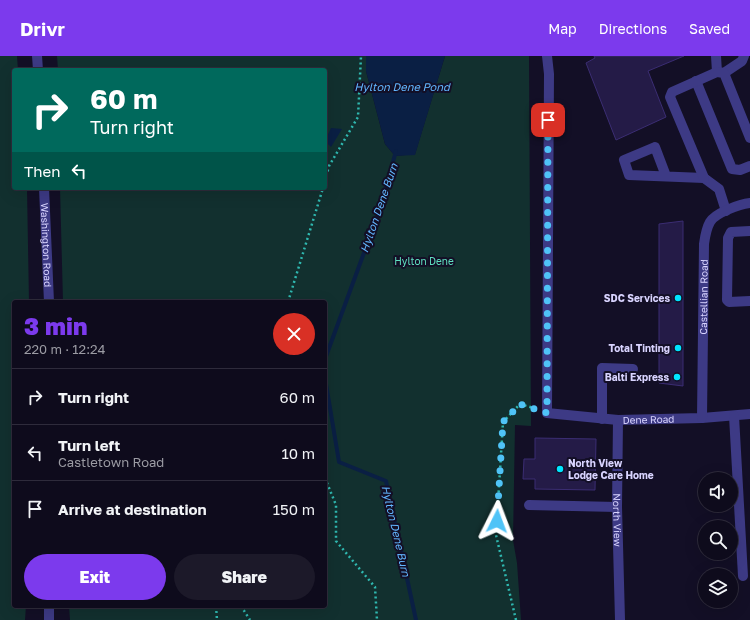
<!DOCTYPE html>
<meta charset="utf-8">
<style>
body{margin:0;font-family:"Golos Text",sans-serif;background:#1c1929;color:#f1f3f6;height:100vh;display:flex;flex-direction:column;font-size:15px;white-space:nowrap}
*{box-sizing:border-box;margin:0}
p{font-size:13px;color:#9b9ba3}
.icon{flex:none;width:22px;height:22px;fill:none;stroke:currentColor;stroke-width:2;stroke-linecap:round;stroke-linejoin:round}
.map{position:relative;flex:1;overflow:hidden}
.panel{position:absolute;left:12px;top:244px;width:315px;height:308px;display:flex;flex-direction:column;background:#0e0b1c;border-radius:4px;box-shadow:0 4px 16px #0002,0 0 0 1px #2e2b3b}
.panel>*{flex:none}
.top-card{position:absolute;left:12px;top:12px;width:315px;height:122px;border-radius:4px;box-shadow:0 4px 16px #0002,0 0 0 1px #2e2b3b;background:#00695c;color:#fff;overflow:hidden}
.controls{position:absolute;left:698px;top:416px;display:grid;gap:8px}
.controls a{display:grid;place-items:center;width:40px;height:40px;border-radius:50%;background:#0e0b1c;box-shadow:0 4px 16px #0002,0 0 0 1px #2e2b3b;font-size:20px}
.pin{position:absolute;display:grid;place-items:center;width:34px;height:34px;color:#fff;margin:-17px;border-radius:8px;box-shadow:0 2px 6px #0006}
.me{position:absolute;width:44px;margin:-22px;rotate:3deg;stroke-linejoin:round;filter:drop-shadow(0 0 3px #0008)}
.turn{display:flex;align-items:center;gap:14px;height:84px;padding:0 12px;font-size:18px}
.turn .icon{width:52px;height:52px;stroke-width:2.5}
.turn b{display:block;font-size:28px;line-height:34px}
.then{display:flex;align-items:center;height:38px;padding:0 12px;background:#0003;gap:8px;font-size:15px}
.round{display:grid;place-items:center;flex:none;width:42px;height:42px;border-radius:21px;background:#1c1929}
.summary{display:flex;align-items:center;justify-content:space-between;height:68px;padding:0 12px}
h1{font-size:24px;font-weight:800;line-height:30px;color:#7c3aed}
.cta{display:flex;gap:8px;margin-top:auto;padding:8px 12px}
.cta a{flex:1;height:46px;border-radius:24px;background:#7c3aed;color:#fff;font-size:16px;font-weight:800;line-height:46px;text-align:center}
.cta a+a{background:#1c1929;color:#f1f3f6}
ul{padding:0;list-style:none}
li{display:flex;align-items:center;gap:12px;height:56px;padding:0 12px;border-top:1px solid #2e2b3b}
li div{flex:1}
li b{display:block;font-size:15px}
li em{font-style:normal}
header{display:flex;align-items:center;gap:24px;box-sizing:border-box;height:56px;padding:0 20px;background:#7c3aed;color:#fff}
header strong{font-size:19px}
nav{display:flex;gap:22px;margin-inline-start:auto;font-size:14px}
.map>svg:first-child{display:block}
.green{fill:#12302f}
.water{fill:#0a1f44}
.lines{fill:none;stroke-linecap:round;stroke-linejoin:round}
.stream{stroke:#0a1f44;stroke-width:4}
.building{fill:#241b47;stroke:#3b2d73}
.path{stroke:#2fb8b0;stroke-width:2.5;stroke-dasharray:2 3;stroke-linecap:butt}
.minor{stroke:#3d3a85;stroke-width:10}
.route{stroke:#4fc3f7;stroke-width:7;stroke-dasharray:0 12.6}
.poi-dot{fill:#00e5ff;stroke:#130f26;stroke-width:1.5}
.labels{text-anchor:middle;stroke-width:4;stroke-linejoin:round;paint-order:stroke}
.street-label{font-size:10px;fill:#d9d4ff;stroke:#130f26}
.park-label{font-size:10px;fill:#5fe0c0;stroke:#130f26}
.poi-label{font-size:10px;font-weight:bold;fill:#d9d4ff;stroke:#130f26;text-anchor:end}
.water-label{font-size:11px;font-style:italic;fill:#62b6ff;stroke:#130f26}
</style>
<header>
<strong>Drivr</strong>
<nav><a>Map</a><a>Directions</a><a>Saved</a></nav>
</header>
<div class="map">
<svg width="750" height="564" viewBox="0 0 750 564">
<rect width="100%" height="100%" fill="#130f26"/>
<path class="green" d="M0 0H17L18 14H14V132H27L29 246H14V550H26L25 564H0Z
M57 0H366V15L385 88 395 100 415 98 445 0H529L531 370 515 369 513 484 517 507 521 564H70L69 550H325V246H63L60 132H325V14H58Z"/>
<path class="water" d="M366 0H445L415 99 395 100 385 88 366 15Z
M331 72 342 73 331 91 325 85Z"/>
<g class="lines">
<path class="stream" d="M325 303 379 156 396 95
M325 322 339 406 386 425 416 564"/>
</g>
<path class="building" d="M594 0H684L648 15 666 61 616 84 586 7 595 2Z
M683 165V330L659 327V168Z
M535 382 596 383 595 434 535 433V423H523L524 403H535Z"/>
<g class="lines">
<path class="path" d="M325 125 329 110 358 61 361 0
M288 246 323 132
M325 422 336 449V485L375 531 377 564
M216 550 217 564
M241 550 250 564
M516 564 496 479 503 366 520 348 537 353"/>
<g class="minor">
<path d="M37 0 38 14"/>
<path id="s1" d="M547 0 549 18 547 357 618 364 702 362 750 358"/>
<path d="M716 0 717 16"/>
<path d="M724 17 742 5 744 0"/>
<path d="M696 25 732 113 740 114 750 110"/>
<path d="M666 120 655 91 624 104 629 119 704 122 719 133 726 155"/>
<path d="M704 122 670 41 672 36 717 16 724 17 750 82"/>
<path id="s2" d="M44 132 49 246"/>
<path d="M750 175 731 176 728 182 727 244 729 246 750 245"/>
<path d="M734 360 743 520"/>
<path id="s3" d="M702 362 704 188C705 181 706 173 710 166 715 157 740 148 750 147"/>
<path d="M602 363V312L633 313"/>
<path id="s4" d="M618 364 617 451 620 564"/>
<path d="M529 449 617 451"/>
<path d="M49 564V550"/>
</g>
</g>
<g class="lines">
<path class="route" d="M497 465 503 366 520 348 547 357 548 64"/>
</g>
<g class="poi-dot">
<circle cx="678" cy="242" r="4"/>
<circle cx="678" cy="292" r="4"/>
<circle cx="677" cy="321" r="4"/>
<circle cx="560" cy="413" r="4"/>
</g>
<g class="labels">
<g class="street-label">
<text dy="4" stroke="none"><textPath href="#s2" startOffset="57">Washington Road</textPath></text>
<text dy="4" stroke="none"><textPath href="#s3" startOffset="121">Castellian Road</textPath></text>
<text dy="4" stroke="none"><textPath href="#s1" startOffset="459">Dene Road</textPath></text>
<text dy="4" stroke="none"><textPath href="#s4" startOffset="100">North View</textPath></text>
</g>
<g class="park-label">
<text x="424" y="209">Hylton Dene</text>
</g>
<g class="poi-label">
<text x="670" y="246">SDC Services</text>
<text x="670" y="296">Total Tinting</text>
<text x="669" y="325">Balti Express</text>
<text x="568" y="411" text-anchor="start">North View<tspan x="568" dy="12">Lodge Care Home</tspan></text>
</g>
<g class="water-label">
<text x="402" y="35">Hylton Dene Pond</text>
<text transform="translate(379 152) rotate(-71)" y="4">Hylton Dene Burn</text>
<text transform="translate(396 475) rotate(77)" y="4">Hylton Dene Burn</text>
</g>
</g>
</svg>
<div class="controls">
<a><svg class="icon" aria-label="sound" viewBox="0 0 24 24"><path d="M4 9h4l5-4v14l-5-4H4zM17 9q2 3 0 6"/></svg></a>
<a><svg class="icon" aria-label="search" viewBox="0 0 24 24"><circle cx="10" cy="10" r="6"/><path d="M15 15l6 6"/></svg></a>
<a><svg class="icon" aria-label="layers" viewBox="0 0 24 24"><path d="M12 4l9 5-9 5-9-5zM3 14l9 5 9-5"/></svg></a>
</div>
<div class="pin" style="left:548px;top:64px;background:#d93025"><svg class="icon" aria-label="arrive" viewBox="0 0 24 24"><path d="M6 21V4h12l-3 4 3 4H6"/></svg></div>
<svg class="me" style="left:497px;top:465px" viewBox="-20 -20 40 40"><path d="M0-17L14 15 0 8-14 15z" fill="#4fc3f7" stroke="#fff" stroke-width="4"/></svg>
<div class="top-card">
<div class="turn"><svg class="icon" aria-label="right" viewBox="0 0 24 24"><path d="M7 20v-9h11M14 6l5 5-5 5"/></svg><div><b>60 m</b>Turn right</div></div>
<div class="then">Then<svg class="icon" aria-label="left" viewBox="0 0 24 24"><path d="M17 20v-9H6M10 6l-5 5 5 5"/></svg></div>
</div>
<section class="panel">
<div class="summary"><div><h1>3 min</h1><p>220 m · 12:24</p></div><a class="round" style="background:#d93025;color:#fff"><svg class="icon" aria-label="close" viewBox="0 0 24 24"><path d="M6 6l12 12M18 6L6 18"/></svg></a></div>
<ul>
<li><svg class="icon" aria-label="right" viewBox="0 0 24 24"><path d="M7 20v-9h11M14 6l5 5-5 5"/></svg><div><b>Turn right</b></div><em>60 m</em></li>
<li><svg class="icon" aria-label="left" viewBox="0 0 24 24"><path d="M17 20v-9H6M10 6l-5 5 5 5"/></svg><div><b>Turn left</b><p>Castletown Road</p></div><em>10 m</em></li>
<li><svg class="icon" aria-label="arrive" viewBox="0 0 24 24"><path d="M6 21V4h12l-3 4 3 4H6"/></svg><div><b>Arrive at destination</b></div><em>150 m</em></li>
</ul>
<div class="cta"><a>Exit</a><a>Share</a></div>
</section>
</div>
